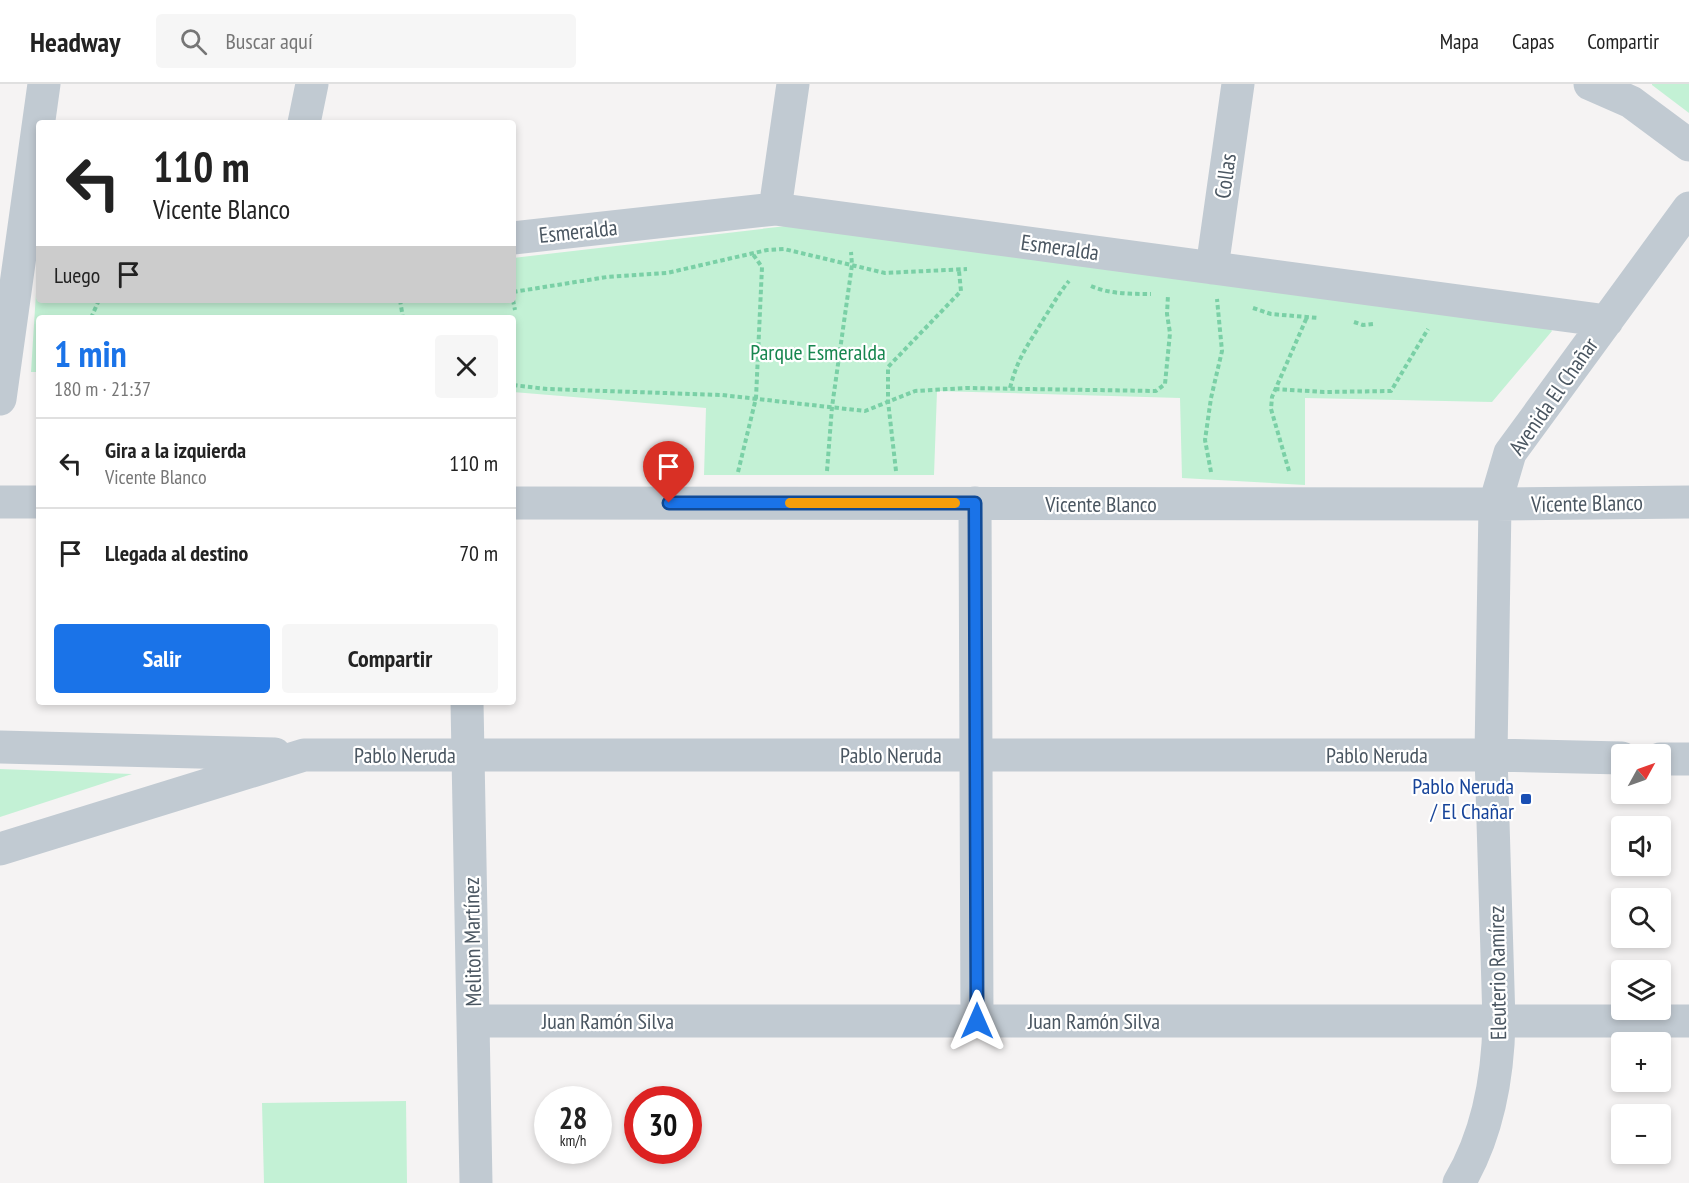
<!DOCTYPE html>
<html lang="es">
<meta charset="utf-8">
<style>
body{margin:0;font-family:"PT Sans Narrow",sans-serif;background:#f6f6f6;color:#222;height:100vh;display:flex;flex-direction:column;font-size:22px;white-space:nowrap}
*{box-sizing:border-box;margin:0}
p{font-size:20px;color:#767676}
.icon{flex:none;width:33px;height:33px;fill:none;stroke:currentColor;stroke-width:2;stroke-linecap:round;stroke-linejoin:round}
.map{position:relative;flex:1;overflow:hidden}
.drawer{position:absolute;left:36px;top:231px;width:480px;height:390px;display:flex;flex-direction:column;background:#fff;border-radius:6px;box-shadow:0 3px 9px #0003}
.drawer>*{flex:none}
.hud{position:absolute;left:36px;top:36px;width:480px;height:183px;border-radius:6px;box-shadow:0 3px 9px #0003;background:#fff;color:#222;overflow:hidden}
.needle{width:39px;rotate:50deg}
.fabs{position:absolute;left:1611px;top:660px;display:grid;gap:12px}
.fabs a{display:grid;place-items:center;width:60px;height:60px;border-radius:6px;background:#fff;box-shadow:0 3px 9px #0003;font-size:30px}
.speed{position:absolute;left:534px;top:1002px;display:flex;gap:12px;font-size:30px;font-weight:700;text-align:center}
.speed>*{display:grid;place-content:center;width:78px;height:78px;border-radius:50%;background:#fff;box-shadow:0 3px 9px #0003;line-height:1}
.speed small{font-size:15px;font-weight:400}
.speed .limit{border:9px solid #d22;background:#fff;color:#111}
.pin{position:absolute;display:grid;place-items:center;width:51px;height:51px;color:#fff;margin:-62px -26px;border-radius:50% 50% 50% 0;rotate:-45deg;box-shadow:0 0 6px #0007}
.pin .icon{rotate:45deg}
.me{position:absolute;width:66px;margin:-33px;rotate:0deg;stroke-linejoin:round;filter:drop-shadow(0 0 4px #0008)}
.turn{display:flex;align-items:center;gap:21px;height:126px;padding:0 18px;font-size:27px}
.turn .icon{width:78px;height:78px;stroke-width:2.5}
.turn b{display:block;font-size:42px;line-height:51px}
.then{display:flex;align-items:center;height:57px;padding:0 18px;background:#0003;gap:12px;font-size:22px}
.round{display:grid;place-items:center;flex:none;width:63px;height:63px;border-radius:6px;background:#f6f6f6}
.head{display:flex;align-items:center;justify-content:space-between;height:102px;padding:0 18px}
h1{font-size:36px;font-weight:700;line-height:45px;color:#1a73e8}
.action{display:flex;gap:12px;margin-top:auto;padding:12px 18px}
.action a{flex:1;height:69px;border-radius:6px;background:#1a73e8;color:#fff;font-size:24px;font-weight:700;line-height:69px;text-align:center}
.action a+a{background:#f6f6f6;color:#222}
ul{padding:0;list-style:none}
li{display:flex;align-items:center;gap:18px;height:90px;padding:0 18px;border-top:2px solid #e0e0e0}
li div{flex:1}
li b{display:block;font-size:22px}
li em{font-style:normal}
header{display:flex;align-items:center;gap:36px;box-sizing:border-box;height:84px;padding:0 30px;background:#fff;border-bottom:2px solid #e0e0e0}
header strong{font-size:28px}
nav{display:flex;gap:33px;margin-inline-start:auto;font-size:21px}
.search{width:420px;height:54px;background:#f6f6f6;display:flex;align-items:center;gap:15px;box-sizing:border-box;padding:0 21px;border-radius:6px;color:#767676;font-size:22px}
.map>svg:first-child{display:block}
.green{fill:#c3f1d5}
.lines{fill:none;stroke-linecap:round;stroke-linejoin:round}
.path{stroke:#7ad0a6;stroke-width:4;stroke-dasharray:4.5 3;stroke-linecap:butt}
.minor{stroke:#c1cad2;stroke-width:33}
.route-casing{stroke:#114b97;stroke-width:15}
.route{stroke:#1a73e8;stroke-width:10}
.slow{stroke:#f59e0b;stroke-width:10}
.transit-dot{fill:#1a4fb4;stroke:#fff;stroke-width:2}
.labels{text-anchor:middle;stroke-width:4.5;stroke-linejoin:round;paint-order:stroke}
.street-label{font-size:22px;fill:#4a5661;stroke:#fff}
.park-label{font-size:22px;fill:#17864f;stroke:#fff}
.transit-label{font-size:22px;fill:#164399;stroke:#fff;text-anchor:end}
</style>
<header>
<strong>Headway</strong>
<div class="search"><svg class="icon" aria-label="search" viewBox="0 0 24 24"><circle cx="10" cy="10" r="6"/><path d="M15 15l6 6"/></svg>Buscar aquí</div>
<nav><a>Mapa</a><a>Capas</a><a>Compartir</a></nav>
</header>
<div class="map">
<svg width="1689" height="1099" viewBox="0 0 1689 1099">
<rect width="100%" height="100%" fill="#f5f3f3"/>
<path class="green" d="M1689 0V29L1652 1V0Z
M795 141 1547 240 1552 247 1492 318 1305 314V401L1182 394 1180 314 937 307 934 391H704L706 324 513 308V234H39V288H31L38 177 39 216H513V174Z
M0 685 132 690 0 733Z
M406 1017 407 1099H264L262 1019Z"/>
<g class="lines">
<path class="path" d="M1091 202C1109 210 1131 210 1151 210
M513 208 607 193 667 189 767 166 784 165 885 189 967 185
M400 216 403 234
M513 216 515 226
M1253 224 1271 230 1319 234
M91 234 99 216
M1354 238 1363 241 1373 240
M513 301 547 305 722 311 865 327 915 307 966 304 1156 307 1165 300 1170 249 1167 230 1168 211
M1010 304C1018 273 1027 263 1043 236 1052 222 1059 209 1069 197
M1275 305 1324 308 1391 307 1428 245
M827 387 832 323 852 181 851 168
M896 387 888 317V283L961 207 959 187
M1289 387 1271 325 1272 313 1307 233
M738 388 756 314 762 183 752 169
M1211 388 1205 356 1211 314 1222 267 1217 215"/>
<path class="minor" d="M1590 0 1631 18 1689 61
M304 39 312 0
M775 125 793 0
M513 154 775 125 1607 237
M1212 184 1238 0
M0 315 44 0
M0 418H39
M513 419 1495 420 1689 418
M975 419 977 937
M467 618 476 1099
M0 663 275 670
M1660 675H1689
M0 765 304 671H1491L1622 674
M473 937H1689
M1459 1099C1488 1050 1498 993 1499 937L1491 671 1495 420 1510 369 1689 124"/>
</g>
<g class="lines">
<g class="route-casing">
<path id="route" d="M669 419H975L977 937"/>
</g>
<use href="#route" class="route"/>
<path class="slow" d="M790 419H955"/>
</g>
<rect class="transit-dot" x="1520" y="709" width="12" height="12" rx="3"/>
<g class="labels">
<g class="street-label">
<text transform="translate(1225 92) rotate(-82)" y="8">Collas</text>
<text transform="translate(578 147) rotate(-6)" y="8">Esmeralda</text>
<text transform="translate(1060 163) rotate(8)" y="8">Esmeralda</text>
<text transform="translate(1553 312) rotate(-55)" y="8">Avenida El Chañar</text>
<text transform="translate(1587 419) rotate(-1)" y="8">Vicente Blanco</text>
<text x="1101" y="428">Vicente Blanco</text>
<text x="405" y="679">Pablo Neruda</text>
<text x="891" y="679">Pablo Neruda</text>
<text x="1377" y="679">Pablo Neruda</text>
<text transform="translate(472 858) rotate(-91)" y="8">Meliton Martínez</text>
<text transform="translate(1497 889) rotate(-91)" y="8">Eleuterio Ramírez</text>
<text x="608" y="945">Juan Ramón Silva</text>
<text x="1094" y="945">Juan Ramón Silva</text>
</g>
<g class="park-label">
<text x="818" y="276">Parque Esmeralda</text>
</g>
<g class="transit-label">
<text x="1514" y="710">Pablo Neruda<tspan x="1514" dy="25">/ El Chañar</tspan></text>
</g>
</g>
</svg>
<div class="fabs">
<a><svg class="needle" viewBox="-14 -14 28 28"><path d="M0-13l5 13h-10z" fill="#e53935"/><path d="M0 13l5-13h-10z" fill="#767676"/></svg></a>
<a><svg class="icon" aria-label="sound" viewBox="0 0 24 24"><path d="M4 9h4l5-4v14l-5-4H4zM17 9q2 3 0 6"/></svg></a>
<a><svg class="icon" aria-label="search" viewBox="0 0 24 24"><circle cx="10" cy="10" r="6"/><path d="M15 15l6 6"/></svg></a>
<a><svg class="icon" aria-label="layers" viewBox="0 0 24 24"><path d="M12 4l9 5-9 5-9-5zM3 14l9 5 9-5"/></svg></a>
<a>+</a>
<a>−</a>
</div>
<div class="speed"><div>28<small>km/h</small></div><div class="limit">30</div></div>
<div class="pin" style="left:669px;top:419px;background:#d93025"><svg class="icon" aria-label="arrive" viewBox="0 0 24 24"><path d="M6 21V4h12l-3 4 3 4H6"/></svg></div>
<svg class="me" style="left:977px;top:937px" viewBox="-20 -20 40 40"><path d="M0-17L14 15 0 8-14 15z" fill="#1a73e8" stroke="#fff" stroke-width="4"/></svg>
<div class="hud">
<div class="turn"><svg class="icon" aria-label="left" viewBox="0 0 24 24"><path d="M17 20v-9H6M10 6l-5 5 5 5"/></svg><div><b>110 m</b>Vicente Blanco</div></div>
<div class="then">Luego<svg class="icon" aria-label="arrive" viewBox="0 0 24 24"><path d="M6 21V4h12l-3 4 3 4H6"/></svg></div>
</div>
<section class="drawer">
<div class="head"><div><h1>1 min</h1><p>180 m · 21:37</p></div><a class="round"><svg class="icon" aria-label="close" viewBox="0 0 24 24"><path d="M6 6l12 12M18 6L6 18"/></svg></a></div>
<ul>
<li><svg class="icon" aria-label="left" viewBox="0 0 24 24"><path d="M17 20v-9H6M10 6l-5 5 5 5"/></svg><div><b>Gira a la izquierda</b><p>Vicente Blanco</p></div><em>110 m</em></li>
<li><svg class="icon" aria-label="arrive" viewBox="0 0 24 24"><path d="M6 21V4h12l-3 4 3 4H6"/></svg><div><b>Llegada al destino</b></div><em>70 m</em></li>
</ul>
<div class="action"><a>Salir</a><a>Compartir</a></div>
</section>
</div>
